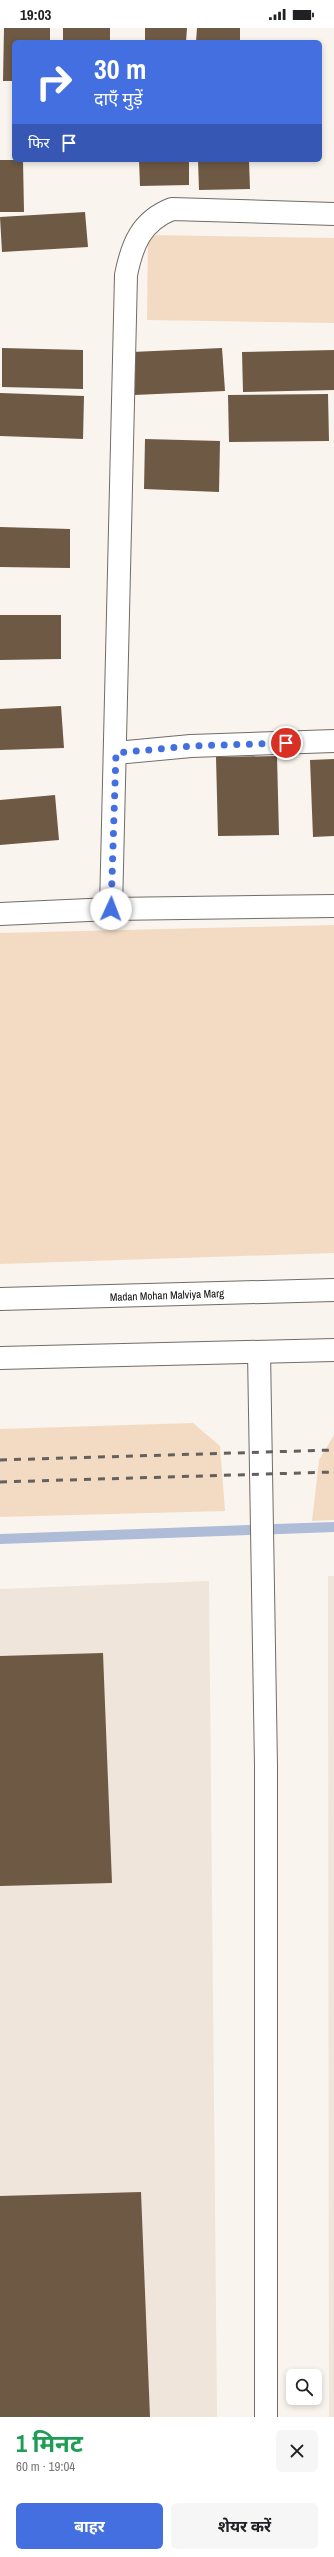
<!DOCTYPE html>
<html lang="hi">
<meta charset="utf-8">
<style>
body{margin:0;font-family:"Archivo Narrow","Noto Sans Devanagari",sans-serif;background:#f6f6f6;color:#202124;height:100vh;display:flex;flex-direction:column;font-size:15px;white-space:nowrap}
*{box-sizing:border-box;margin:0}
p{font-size:13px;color:#757577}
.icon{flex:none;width:22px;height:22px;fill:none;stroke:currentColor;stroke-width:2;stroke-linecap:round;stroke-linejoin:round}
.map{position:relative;height:2389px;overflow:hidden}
.side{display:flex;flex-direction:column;background:#fff;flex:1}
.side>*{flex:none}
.banner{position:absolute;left:12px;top:12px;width:310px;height:122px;border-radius:6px;box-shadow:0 2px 6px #0003;background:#446fe1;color:#fff;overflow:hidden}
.buttons{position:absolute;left:286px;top:2341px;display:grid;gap:8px}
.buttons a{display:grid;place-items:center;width:36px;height:36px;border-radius:6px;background:#fff;box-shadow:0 2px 6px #0003;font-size:20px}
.pin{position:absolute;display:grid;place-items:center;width:34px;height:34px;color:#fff;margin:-17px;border:2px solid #fff;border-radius:50%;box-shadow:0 1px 4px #0007}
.me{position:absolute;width:44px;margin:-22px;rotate:2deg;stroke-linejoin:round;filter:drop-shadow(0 0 3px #0008)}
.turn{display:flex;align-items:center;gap:14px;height:84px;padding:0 16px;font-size:18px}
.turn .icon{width:52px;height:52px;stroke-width:2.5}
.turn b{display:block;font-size:28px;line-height:34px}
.then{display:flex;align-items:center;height:38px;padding:0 16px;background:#0003;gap:8px;font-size:15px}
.round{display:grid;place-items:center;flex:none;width:42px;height:42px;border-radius:6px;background:#f6f6f6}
.overview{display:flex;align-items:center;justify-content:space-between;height:68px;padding:0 16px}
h1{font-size:24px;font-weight:700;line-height:30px;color:#1e9e55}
.action{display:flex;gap:8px;margin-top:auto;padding:8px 16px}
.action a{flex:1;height:46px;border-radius:6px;background:#446fe1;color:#fff;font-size:16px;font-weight:700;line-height:46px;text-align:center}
.action a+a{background:#f6f6f6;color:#202124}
.status{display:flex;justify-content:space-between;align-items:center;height:28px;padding:0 20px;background:#fff;direction:ltr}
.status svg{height:11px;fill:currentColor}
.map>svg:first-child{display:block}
.built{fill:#efe5da}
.green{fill:#f3dbc3}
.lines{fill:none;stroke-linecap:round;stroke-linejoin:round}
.stream{stroke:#afbcd8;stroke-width:10}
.building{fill:#6d5944}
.minor-casing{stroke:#716c67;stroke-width:24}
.major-casing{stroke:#716c67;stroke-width:24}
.minor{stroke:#fff;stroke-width:22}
.major{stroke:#fff;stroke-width:22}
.rail{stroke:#63605d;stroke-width:3;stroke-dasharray:7 7;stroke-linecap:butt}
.route{stroke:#446fe1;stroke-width:7;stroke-dasharray:0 12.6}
.labels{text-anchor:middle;stroke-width:4;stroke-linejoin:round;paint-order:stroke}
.street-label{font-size:11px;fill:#0d0c0a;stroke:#fff}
</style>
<div class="status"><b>19:03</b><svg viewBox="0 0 49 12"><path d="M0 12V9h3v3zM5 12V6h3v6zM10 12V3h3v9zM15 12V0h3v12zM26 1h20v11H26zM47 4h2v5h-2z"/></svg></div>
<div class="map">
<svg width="334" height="2389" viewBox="0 0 334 2389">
<rect width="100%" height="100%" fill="#f9f4ee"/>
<path class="built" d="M328 1548H334V2389H329Z
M209 1553 217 2389H0V1561Z"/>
<path class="green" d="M148 207 334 210V295L147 292Z
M334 897V1225L0 1236V905Z
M193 1395 220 1418 225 1483 0 1489V1401Z
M334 1407V1492L312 1493 319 1432Z"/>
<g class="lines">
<path class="stream" d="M0 1511 334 1499"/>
</g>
<path class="building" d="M4 0H50V14H14V53H3Z
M63 0H110V14H63Z
M145 0H187L186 14H145Z
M197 0H240V14H196Z
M0 132H23L24 184H0Z
M139 132H189V157L140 158Z
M198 132H249L250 161 199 162Z
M85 184 88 219 2 224 0 189Z
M2 320 83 322V361L2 359Z
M222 320 225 363 134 367 132 324Z
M334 322V362L243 364 242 324Z
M0 365 84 368 83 411 0 408Z
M328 366 329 413 229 414 228 367Z
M145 411 220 413 219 464 144 461Z
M0 499 70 501V540L0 539Z
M0 587H61V631L0 632Z
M61 678 64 720 0 722V681Z
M277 728 279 807 218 808 216 729Z
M334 731V808L313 809 310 732Z
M55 767 59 812 0 817V772Z
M103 1625 112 1855 0 1858V1628Z
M141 2164 150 2389H0V2168Z"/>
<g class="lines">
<g class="minor-casing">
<path id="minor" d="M116 725 191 718 334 713
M111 881 126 247C132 217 141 193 172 181L334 186
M0 886 111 881 334 878
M259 1324 266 1738V2389"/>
</g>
<g class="major-casing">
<path id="major" d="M0 1271 334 1262
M0 1330 334 1322"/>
</g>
<use href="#minor" class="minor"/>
<use href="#major" class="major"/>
<path class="rail" d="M0 1432 334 1422
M0 1454 334 1444"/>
</g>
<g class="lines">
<path class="route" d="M111 881 116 725 191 718 286 715"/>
</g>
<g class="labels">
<g class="street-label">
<text transform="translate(167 1267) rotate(-2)" y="4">Madan Mohan Malviya Marg</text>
</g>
</g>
</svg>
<div class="buttons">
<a><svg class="icon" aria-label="search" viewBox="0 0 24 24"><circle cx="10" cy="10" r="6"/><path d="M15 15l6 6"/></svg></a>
</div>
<div class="pin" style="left:286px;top:715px;background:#d93025"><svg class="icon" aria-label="arrive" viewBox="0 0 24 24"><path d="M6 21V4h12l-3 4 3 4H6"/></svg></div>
<svg class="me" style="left:111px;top:881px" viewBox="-20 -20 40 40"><circle r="19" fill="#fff"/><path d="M0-13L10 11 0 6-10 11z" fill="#446fe1"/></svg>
<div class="banner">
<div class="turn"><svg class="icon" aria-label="right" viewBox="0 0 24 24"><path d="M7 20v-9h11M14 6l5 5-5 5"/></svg><div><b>30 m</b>दाएँ मुड़ें</div></div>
<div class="then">फिर<svg class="icon" aria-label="arrive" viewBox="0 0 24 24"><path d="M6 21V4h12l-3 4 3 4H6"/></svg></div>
</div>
</div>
<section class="side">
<div class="overview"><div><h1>1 मिनट</h1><p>60 m · 19:04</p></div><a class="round"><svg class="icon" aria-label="close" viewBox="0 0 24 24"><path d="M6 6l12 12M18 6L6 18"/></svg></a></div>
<div class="action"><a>बाहर</a><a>शेयर करें</a></div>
</section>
